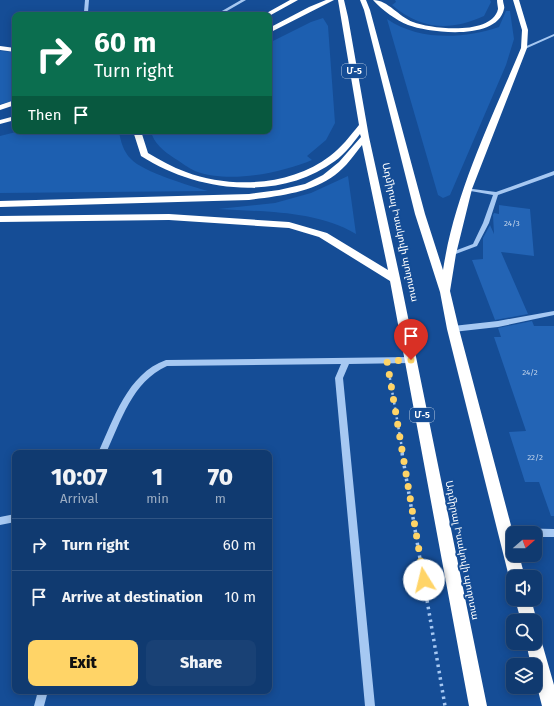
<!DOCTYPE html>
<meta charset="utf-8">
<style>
body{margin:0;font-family:"Fira Sans","Noto Sans Armenian",sans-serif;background:#194175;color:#f1f3f6;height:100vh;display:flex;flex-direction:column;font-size:15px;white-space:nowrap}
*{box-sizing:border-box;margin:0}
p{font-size:13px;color:#9cadc3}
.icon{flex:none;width:22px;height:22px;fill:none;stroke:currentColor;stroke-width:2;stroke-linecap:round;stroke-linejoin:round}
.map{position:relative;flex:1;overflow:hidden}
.side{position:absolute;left:12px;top:450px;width:260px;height:244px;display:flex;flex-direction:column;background:#103a70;border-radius:8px;box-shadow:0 2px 10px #0003,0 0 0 1px #305483}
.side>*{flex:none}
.banner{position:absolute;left:12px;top:12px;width:260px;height:122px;border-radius:8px;box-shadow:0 2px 10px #0003,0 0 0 1px #305483;background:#0b6e4f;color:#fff;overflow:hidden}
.needle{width:26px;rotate:70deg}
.buttons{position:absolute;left:506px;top:526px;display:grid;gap:8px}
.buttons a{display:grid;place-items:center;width:36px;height:36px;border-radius:8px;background:#103a70;box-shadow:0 2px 10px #0003,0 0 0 1px #305483;font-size:20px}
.pin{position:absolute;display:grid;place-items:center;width:34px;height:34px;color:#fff;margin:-41px -17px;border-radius:50% 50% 50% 0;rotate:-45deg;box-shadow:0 0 4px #0007}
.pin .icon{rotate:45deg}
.me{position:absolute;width:44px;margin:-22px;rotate:351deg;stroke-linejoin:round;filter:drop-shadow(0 0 3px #0008)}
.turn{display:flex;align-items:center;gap:14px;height:84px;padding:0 16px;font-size:18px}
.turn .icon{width:52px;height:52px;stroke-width:2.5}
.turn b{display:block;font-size:28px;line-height:34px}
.then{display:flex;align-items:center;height:38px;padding:0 16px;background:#0003;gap:8px;font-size:15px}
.eta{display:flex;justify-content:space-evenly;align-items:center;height:68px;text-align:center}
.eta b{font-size:24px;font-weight:800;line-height:28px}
.action{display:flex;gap:8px;margin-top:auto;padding:8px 16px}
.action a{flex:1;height:46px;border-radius:8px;background:#ffd467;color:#111;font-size:16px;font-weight:800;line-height:46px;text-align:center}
.action a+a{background:#194175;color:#f1f3f6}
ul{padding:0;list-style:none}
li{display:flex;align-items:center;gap:12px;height:52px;padding:0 16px;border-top:1px solid #305483}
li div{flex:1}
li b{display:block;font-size:15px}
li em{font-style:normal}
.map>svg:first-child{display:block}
.green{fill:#1d5fb0}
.building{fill:#2364b5}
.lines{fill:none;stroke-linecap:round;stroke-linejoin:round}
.path-far1{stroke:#a6c8f2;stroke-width:2.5;stroke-dasharray:2 3;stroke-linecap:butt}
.path{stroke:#a6c8f2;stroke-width:3.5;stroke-dasharray:2.5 4;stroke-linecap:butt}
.minor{fill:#a6c8f2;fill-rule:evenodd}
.highway{fill:#fff;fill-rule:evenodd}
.route{stroke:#ffd467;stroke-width:7;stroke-dasharray:0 12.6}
.labels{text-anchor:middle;stroke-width:4;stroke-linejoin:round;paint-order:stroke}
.number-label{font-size:8px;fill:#c8d8ec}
.shield{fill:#154d96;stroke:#b9cae0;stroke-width:1}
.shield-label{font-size:9px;font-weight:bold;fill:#fff}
.street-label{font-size:10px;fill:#fff;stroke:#154d96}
</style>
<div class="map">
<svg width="554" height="706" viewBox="0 0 554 706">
<rect width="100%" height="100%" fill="#154d96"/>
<path class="green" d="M395 0H490L491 2 484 16C449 32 420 29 392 5L396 2Z
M506 11H510L514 39 506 65 450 195 443 198 438 195 387 19C419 41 463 39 499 27Z
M323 18 328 26 335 123 326 140 307 156 312 160C281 173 229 184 195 171 188 168 181 162 174 158 165 152 153 143 151 131H269V43L311 22Z
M0 51 15 52V101L0 104Z
M20 131H119C120 140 124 153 131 159 143 172 190 186 208 191L0 193V136Z
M348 176 356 234C315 210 263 212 218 209L275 203 311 193Z"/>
<path class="building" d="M499 205 530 209 534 256 501 252 528 314 495 320 472 260 483 259V238L490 225 494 234 493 215 494 213 499 214Z
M532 321 534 326H554V516H551L539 482H525L509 432 526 431 494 337H501L498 328Z"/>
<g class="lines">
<path class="path-far1" d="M389 373 403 454"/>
<path class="path" d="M402 453 445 706"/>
<path class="minor" d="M85 0H89L88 12 85 15H81L84 12Z
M241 0H246L220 15H215Z
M554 34V36L525 49 522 48Z
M554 171V175L498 195 489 223 477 246 453 255H449L448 254 449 253 473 244 483 223 493 195 465 190V188L496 192Z
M554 311V315L498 327 453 332 450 329 453 326 498 321Z
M411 357 413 358 415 360 413 362 411 363 349 364 343 378 375 706H365L335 378 341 364 167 366C132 382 121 421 106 453H98C114 419 127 374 166 360Z
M15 514V522L0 525V517Z
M506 528 554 529V537H535V533H513V536L503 535 502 532 503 529Z
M38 691H48L44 706H34Z"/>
<path class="highway" d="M290 0H298L269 16 263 15Z
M326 0H334L269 33V28L309 7Z
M338 0H344L348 17 369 137 400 278 487 706H469L390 281 319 237 289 228 169 220 0 222V216L169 214 289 222 327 233 388 270 362 145C354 155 346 167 335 175 311 193 278 196 249 200L0 207V201L249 194 279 190 305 184 323 175 339 162 361 137 360 134C353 143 345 154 335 161 279 202 197 192 141 156L133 131H141L148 153C160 160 172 167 186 172 231 189 291 186 330 156 341 148 350 136 359 125Z
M360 0H366L370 10 425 214 443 270C455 192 491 120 521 48L522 30 513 0H519L528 30 527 48 472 189 456 254 450 291 459 329 513 533V555H519L525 577H513V583L509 577 447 329 440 292 415 214 364 10Z
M373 0C388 0 399 17 413 22 431 29 492 36 498 9 498 7 497 3 497 0H503C503 3 505 7 504 9 497 41 430 33 408 25 396 20 382 10 373 0Z
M0 46 15 48V52L0 50Z
M15 100V105L0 110V105Z
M15 116V120L0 124V120Z
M515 599H531L537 621 535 626V621H521Z
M535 635 540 637 542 643 554 685V706H542L535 679V665H531L526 643H535Z"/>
</g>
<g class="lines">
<path class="route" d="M411 360 387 361 424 580"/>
</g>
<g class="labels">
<g class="number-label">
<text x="512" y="226">24/3</text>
<text x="530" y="375">24/2</text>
<text x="535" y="460">22/2</text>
</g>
<g class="shield">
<rect x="342" y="64" width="24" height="14" rx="3"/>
<rect x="410" y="408" width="24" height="14" rx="3"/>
</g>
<g class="shield-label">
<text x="354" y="74">Մ-5</text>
<text x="422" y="418">Մ-5</text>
</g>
<g class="street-label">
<text transform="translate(401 232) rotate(78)" y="4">Ադմիրալ Իսակովի պողոտա</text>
<text transform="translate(463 550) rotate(79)" y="4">Ադմիրալ Իսակովի պողոտա</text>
</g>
</g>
</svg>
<div class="buttons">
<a><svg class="needle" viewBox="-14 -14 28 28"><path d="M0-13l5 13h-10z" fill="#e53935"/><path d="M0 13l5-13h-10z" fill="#9cadc3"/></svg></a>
<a><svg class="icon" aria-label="sound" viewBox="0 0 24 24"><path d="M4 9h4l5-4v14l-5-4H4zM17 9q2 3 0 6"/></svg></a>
<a><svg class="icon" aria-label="search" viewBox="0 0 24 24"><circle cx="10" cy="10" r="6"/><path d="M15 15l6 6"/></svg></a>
<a><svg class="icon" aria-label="layers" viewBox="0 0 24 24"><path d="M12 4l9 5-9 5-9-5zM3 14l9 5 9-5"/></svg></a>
</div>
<div class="pin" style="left:411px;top:360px;background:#d93025"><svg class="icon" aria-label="arrive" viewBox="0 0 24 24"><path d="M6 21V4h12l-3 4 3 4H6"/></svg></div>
<svg class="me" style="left:424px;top:580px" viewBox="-20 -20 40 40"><circle r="19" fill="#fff"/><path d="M0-13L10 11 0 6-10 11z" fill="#ffd467"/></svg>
<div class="banner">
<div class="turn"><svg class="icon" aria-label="right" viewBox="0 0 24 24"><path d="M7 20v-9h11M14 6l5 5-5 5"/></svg><div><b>60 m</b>Turn right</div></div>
<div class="then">Then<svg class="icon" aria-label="arrive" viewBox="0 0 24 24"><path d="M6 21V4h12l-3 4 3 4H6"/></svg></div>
</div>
<section class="side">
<div class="eta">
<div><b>10:07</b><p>Arrival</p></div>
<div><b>1</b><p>min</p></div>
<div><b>70</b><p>m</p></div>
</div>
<ul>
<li><svg class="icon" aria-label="right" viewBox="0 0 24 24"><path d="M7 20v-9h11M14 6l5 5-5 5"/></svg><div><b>Turn right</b></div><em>60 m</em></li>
<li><svg class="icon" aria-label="arrive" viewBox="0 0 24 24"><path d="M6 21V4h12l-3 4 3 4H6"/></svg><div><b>Arrive at destination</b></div><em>10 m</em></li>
</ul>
<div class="action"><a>Exit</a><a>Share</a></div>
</section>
</div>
